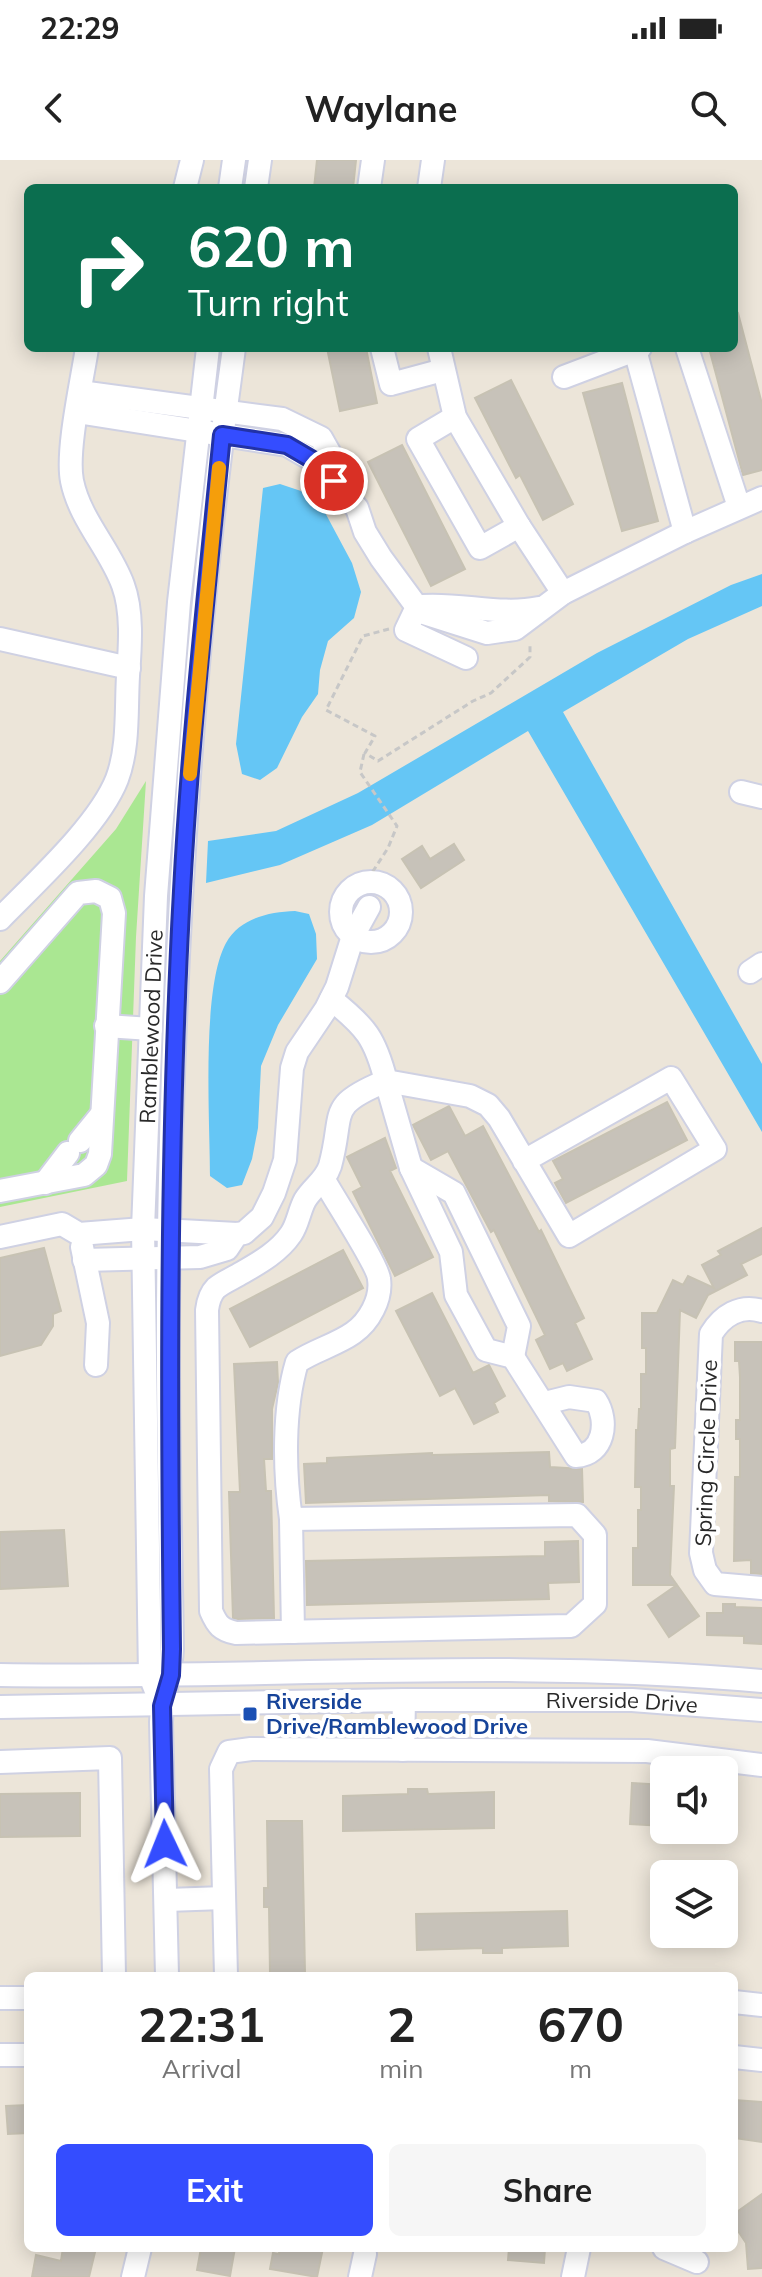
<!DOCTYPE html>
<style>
body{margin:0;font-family:Mulish,sans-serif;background:#f6f6f6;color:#222;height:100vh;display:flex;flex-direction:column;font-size:30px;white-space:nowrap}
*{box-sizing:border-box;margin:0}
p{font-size:26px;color:#767676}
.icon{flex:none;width:44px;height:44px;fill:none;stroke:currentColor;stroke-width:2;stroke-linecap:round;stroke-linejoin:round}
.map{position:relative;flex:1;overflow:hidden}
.drawer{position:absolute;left:24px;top:1812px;width:714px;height:280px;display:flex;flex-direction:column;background:#fff;border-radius:12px;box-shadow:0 4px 20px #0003}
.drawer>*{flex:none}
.top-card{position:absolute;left:24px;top:24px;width:714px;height:168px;border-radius:12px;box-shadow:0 4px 20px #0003;background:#0b6e4f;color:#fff;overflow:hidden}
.fabs{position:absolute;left:650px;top:1596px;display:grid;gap:16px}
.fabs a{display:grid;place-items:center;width:88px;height:88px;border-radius:12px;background:#fff;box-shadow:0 4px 20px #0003;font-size:40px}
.pin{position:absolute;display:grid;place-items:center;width:68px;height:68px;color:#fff;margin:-34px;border:4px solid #fff;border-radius:50%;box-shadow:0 2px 8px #0007}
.me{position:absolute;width:88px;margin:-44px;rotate:358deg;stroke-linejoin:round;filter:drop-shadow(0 0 6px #0008)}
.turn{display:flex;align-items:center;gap:28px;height:168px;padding:0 32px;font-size:36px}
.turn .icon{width:104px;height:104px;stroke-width:2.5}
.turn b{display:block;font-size:56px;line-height:68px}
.eta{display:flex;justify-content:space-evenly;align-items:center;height:136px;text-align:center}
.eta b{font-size:48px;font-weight:700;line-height:56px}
.cta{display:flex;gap:16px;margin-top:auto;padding:16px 32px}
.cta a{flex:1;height:92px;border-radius:12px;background:#344dff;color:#fff;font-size:32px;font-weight:700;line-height:92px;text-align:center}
.cta a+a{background:#f6f6f6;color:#222}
.status{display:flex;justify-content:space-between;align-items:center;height:56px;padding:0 40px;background:#fff;direction:ltr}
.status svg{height:22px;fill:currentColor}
header{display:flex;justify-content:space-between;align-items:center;height:104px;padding:0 32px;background:#fff;font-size:36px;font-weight:700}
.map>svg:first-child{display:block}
.green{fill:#aae792}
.water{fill:#65c6f5}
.building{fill:#c7c2b9;stroke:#c7c2b3;stroke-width:2}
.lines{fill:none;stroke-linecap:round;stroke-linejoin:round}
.minor-casing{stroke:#cfd1e3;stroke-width:26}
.path{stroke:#c7c7c7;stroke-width:3;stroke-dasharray:6 4;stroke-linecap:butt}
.minor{stroke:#fff;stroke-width:22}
.route-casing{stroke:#2232a6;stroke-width:20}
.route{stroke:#344dff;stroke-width:14}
.slow{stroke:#f59e0b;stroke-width:14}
.transit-dot{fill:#1a4fb4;stroke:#fff;stroke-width:3}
.labels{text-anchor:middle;stroke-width:8;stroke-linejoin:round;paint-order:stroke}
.street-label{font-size:22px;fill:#292929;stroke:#fff}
.transit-label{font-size:22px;font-weight:bold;fill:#164399;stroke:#fff;text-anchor:start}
</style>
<div class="status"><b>22:29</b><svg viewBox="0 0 49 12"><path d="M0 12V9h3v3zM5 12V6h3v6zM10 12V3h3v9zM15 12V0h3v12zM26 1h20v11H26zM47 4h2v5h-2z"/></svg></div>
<header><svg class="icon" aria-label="back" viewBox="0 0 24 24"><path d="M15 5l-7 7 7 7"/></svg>Waylane<svg class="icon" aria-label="search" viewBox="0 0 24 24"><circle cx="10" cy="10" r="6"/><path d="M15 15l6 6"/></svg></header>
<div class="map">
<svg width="762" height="2117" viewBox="0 0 762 2117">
<rect width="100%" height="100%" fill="#ece5d9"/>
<path class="green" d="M146 621 136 777 127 1021 0 1047V801L116 669Z"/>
<path class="water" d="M280 324 301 331 321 345 352 403 361 432 354 458 328 481 320 510 318 534 302 557 277 608 260 620 242 614 236 584 263 328Z
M762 414V446L688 479 563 552 762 904V972L528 571 372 665 280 705 206 723 208 681 276 671 358 633 597 493 731 425Z
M295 751 309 754 316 774 317 799 278 865 261 906 258 968 252 999 242 1025 227 1028 210 1016C210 960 201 829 226 783 240 758 269 752 295 751Z"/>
<path class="building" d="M317 0H356L353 28H314Z
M738 153 762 244V310L743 315 709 188H734V154Z
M327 188H366L377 243 340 251Z
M511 220 573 344 543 360 520 315 516 318 475 238Z
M622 223 658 361 622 371 583 233Z
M402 285 465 409 431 426 368 302Z
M454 684 464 700 421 728 402 699 422 686 430 699Z
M667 942 687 980 566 1043 555 1023 563 1019 553 1001Z
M449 946 465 976 483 966 539 1072 541 1070 584 1158 575 1163 592 1199 567 1211 563 1203 550 1209 536 1180 545 1175 494 1070 491 1072 448 991 431 1000 413 965Z
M385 978 396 1008 390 1011 433 1097 395 1116 353 1032 362 1027 347 997Z
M762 1068V1094L741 1104 747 1115 708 1135 696 1158 680 1150 675 1288 670 1289V1326H674L670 1415 677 1425H633V1388H638V1350H641V1327H635L636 1270H638L639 1249H641V1214H646V1188H642V1153H657L673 1120 683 1125 688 1116 714 1128 702 1105 721 1095 718 1091Z
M44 1088 61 1151 53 1154V1166L41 1185 0 1196V1098Z
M343 1090 363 1128 250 1187 230 1149Z
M432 1133 473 1213 489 1205 505 1236 494 1243 498 1252 474 1264 455 1228 440 1236 396 1151Z
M735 1182H762V1414L751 1413V1400L734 1401 735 1317H740V1279H736V1260H740V1217L739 1201H735Z
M277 1202 278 1223 272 1249V1299H264L266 1331H271L274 1458 238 1459 233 1458 229 1332H240L234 1204Z
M549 1292 550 1307 582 1309 583 1342 549 1341V1335L306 1343 304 1304 327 1303V1298L432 1293V1295Z
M64 1370 68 1426 0 1429V1372Z
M578 1381 579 1422 548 1423 549 1439 307 1445 306 1401 545 1396V1382Z
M677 1425 699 1456 669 1477 648 1445Z
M723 1444H735V1447L762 1448V1484L744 1483V1476L707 1475V1453H723Z
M632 1623 664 1625V1666L630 1664Z
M408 1629H427L428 1634 494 1632V1668L343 1671V1636L408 1634Z
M80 1633V1676L0 1677V1634Z
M267 1661H302L305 1813H270L269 1747H264V1728H268Z
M567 1751 568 1786 502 1788V1793H483V1788L417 1790 416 1754Z
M734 1940 762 1942V1982L734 1978Z
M28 1945V1973L8 1974 6 1946Z
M762 2034V2108L748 2109 746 2083 734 2065V2054Z
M63 2088H96L89 2117H32L36 2095 61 2101Z
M201 2088H235L230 2116 197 2110Z
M280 2088H323L317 2117 270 2109 273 2093 279 2094Z
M509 2088H545L544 2103 508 2100Z"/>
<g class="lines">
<g class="minor-casing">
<g id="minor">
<path d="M185 28 192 0"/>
<path d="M230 28 234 0"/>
<path d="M256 28 260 0"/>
<path d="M369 28 373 0"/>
<path d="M429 28 433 0"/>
<path d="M382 188 391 224 443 210"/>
<path d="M439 188 455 257 519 366 563 433"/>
<path d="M640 188 635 190 685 372"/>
<path d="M687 188 739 347"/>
<path d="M564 217 635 190"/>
<path d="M80 232 282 259 321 278 334 301V321"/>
<path d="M77 252 287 285 311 299 357 348 365 372 381 398 417 447 406 470 466 498"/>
<path d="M455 257 418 279 480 388 519 366"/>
<path d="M422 446C462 443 500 456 539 448"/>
<path d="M417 447 424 453 487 473 515 469 563 433 685 372 762 338"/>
<path d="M0 479 129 508"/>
<path d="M741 632 762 637"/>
<circle cx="371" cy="752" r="30"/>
<path d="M0 759C35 723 99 665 117 619 129 587 126 550 128 516 130 488 133 452 123 425 110 389 80 360 72 321 66 291 82 221 87 188"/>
<path d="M750 812 762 804"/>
<path d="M0 822 78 733 96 731 110 738 114 753 100 994 96 1005 84 1015 0 1031"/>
<path d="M331 839C366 867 375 878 386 921L470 936 488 945 499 958 569 1076 715 989 671 918 524 1001"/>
<path d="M106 866 151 869"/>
<path d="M80 981 102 954"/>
<path d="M411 1008 454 1033 519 1166 513 1197"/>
<path d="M324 1020C333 1037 378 1105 379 1119 382 1139 369 1162 353 1173 336 1185 315 1190 297 1202 283 1249 284 1311 291 1359L577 1355 595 1375V1444L571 1466 236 1473C221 1470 217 1465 211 1451L207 1150C208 1142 210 1134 216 1128 222 1123 231 1119 238 1115 257 1104 278 1093 291 1074 298 1064 299 1051 305 1040 313 1027 325 1021 330 1006 345 952 325 946 386 921L411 1008 451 1092 456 1135 486 1190 513 1197 576 1296C604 1295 609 1261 596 1241L569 1237 545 1243"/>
<path d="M45 1023 68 993"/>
<path d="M0 1077 62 1064 79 1074 143 1069 237 1074 244 1073 262 1057 274 1033 285 1000 292 908 297 892 326 849 337 827 353 776 369 747"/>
<path d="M82 1087 98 1163 96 1205"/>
<path d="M84 1100 200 1097 227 1089 237 1074"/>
<path d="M762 1151C740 1144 722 1156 711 1174L701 1393 705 1410 715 1424 762 1428"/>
<path d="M291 1359 293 1472"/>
<path d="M0 1515C254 1519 509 1498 762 1521"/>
<path id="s1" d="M162 1546 150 1516 143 1069 156 736 179 442 208 188"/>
<path id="s2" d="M0 1547 404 1540H632L762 1550"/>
<path d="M403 1590 404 1540"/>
<path d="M0 1602 110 1598 114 1816"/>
<path d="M167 1740 224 1738"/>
<path d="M167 1816 161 1562C162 1537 171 1514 172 1489 170 1349 166 1209 169 1070 174 776 193 480 234 188"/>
<path d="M226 1816 221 1609 229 1592 251 1589 647 1591 762 1605"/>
<path d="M0 1838H28"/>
<path d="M734 1842 762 1845"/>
<path d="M0 1895H28"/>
<path d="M734 1897 762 1900"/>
<path d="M664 2088 697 2102"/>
<path d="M133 2117 140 2088"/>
<path d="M360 2117 365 2094"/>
<path d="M573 2117 579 2088"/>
</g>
</g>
<path class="path" d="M389 469 363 476 326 550 375 576 365 593 378 601 473 541 491 533 530 497V483
M364 594 360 612 397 666 388 688 366 722"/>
<use href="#minor" class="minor"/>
</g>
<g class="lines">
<g class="route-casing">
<path id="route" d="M165 1684 162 1546 171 1515 172 1489C169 1236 168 984 182 731 190 579 207 427 222 275L287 285 311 299 334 321"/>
</g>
<use href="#route" class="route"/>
<path class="slow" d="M190 614 219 308"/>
</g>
<rect class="transit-dot" x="242" y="1546" width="16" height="16" rx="4"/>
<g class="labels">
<g class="street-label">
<text dy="8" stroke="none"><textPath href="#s1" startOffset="682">Ramblewood Drive</textPath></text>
<text transform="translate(706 1293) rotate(-88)" y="8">Spring Circle Drive</text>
<text dy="8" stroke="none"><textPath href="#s2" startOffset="622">Riverside Drive</textPath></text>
</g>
<g class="transit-label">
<text x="266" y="1549">Riverside<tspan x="266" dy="25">Drive/Ramblewood Drive</tspan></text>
</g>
</g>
</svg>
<div class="fabs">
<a><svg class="icon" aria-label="sound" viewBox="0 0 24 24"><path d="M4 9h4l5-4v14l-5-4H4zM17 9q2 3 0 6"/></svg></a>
<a><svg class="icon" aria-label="layers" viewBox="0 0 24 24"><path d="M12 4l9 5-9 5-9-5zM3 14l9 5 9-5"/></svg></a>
</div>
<div class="pin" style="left:334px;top:321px;background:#d93025"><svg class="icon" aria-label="arrive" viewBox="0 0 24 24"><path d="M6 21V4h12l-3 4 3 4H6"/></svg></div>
<svg class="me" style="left:165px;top:1684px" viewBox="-20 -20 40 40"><path d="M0-17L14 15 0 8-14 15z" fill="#344dff" stroke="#fff" stroke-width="4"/></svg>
<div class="top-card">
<div class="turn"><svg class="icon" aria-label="right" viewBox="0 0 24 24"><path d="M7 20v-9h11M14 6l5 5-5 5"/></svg><div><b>620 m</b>Turn right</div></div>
</div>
<section class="drawer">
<div class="eta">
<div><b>22:31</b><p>Arrival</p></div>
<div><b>2</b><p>min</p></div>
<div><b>670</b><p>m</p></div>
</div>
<div class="cta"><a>Exit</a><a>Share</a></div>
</section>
</div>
